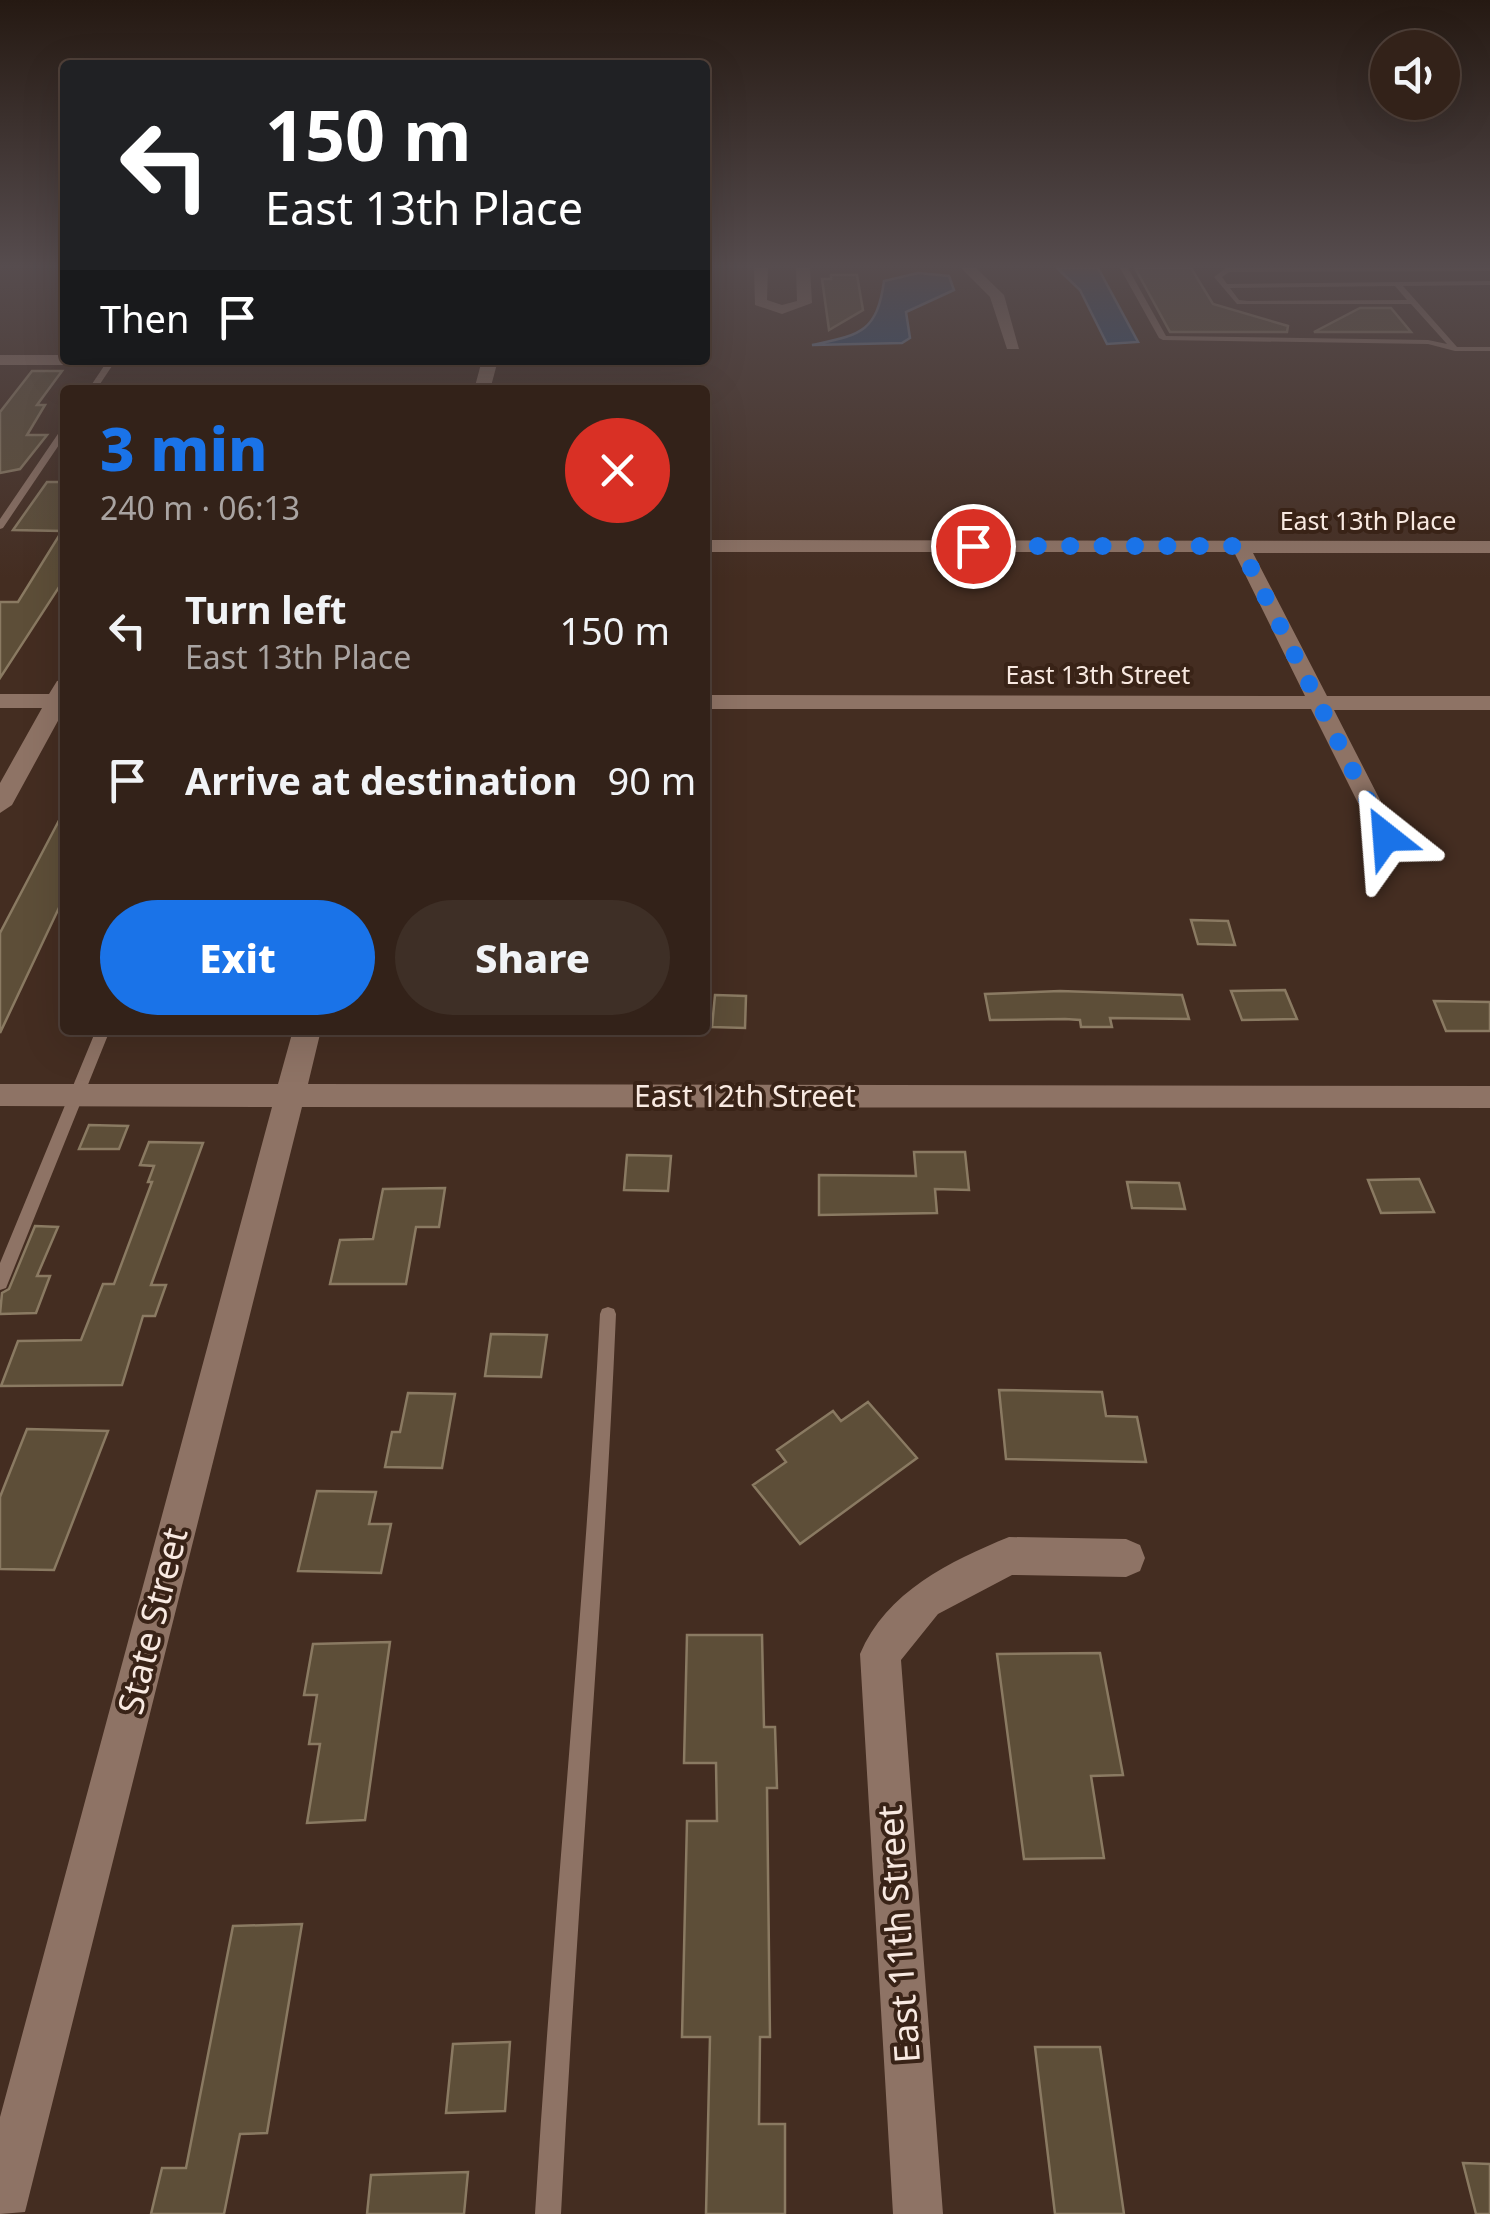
<!DOCTYPE html>
<meta charset="utf-8">
<style>
body{margin:0;font-family:"Noto Sans",sans-serif;background:#3e2f26;color:#f1f3f6;height:100vh;display:flex;flex-direction:column;font-size:38px;white-space:nowrap}
*{box-sizing:border-box;margin:0}
p{font-size:32px;color:#a9a4a2}
.icon{flex:none;width:55px;height:55px;fill:none;stroke:currentColor;stroke-width:2;stroke-linecap:round;stroke-linejoin:round}
.map{position:relative;flex:1;overflow:hidden}
.details{position:absolute;left:60px;top:385px;width:650px;height:650px;display:flex;flex-direction:column;background:#332219;border-radius:10px;box-shadow:0 10px 40px #0002,0 0 0 2px #4e3f38}
.details>*{flex:none}
.guide{position:absolute;left:60px;top:60px;width:650px;height:305px;border-radius:10px;box-shadow:0 10px 40px #0002,0 0 0 2px #4e3f38;background:#202124;color:#fff;overflow:hidden}
.buttons{position:absolute;left:1370px;top:30px;display:grid;gap:20px}
.buttons a{display:grid;place-items:center;width:90px;height:90px;border-radius:50%;background:#332219;box-shadow:0 10px 40px #0002,0 0 0 2px #4e3f38;font-size:50px}
.pin{position:absolute;display:grid;place-items:center;width:85px;height:85px;color:#fff;margin:-42px;border:5px solid #fff;border-radius:50%;box-shadow:0 2px 10px #0007}
.me{position:absolute;width:110px;margin:-55px;rotate:332deg;stroke-linejoin:round;filter:drop-shadow(0 0 8px #0008)}
.turn{display:flex;align-items:center;gap:35px;height:210px;padding:0 40px;font-size:45px}
.turn .icon{width:130px;height:130px;stroke-width:2.5}
.turn b{display:block;font-size:70px;line-height:85px}
.then{display:flex;align-items:center;height:95px;padding:0 40px;background:#0003;gap:20px;font-size:38px}
.round{display:grid;place-items:center;flex:none;width:105px;height:105px;border-radius:52px;background:#3e2f26}
.head{display:flex;align-items:center;justify-content:space-between;height:170px;padding:0 40px}
h1{font-size:60px;font-weight:800;line-height:75px;color:#1a73e8}
.button{display:flex;gap:20px;margin-top:auto;padding:20px 40px}
.button a{flex:1;height:115px;border-radius:60px;background:#1a73e8;color:#fff;font-size:40px;font-weight:800;line-height:115px;text-align:center}
.button a+a{background:#3e2f26;color:#f1f3f6}
ul{padding:0;list-style:none}
li{display:flex;align-items:center;gap:30px;height:150px;padding:0 40px}
li div{flex:1}
li b{display:block;font-size:38px}
li em{font-style:normal}
.map>svg:first-child{display:block}
.water{fill:#244d7b;stroke:#647c9a;stroke-width:2.5}
.building{fill:#5d4e38;stroke:#8a7a62;stroke-width:2.5}
.lines{fill:none;stroke-linecap:round;stroke-linejoin:round}
.lane{fill:#8e7365;fill-rule:evenodd}
.street{fill:#8e7365;fill-rule:evenodd}
.route{stroke:#1a73e8;stroke-width:18;stroke-dasharray:0 32.4}
.labels{text-anchor:middle;stroke-width:8;stroke-linejoin:round;paint-order:stroke}
.far-street-label{font-size:25px;fill:#f8e9e1;stroke:#392317}
.street-label{font-size:30px;fill:#f8e9e1;stroke:#392317}
.near-street-label{font-size:35px;fill:#f8e9e1;stroke:#392317}
</style>
<div class="map">
<svg width="1490" height="2214" viewBox="0 0 1490 2214">
<rect width="100%" height="100%" fill="#442d21"/>
<path class="water" d="M1057 268H1098L1138 342 1107 344 1080 290Z
M918 273 949 276 954 290 906 312 910 338 902 343 812 345C858 335 877 334 884 281Z"/>
<path class="building" d="M1135 268H1191L1213 304 1288 326 1287 332H1170Z
M831 275H857L863 310 829 330 822 279H831Z
M1360 308H1391L1411 332H1314Z
M32 371H62L37 405H45L27 435H47L20 469 0 473V412Z
M47 482H65V578L0 678V602H18L62 531 13 530Z
M65 809V895L0 1033V933Z
M1191 920 1228 921 1235 945 1198 944Z
M1285 990 1297 1019 1242 1020 1231 991Z
M1060 991 1182 995 1189 1019 1110 1018 1112 1027H1081L1080 1020 1065 1019 990 1020 985 994Z
M715 995 746 996 745 1028 712 1027Z
M1434 1001 1490 1002V1031H1446Z
M89 1125 128 1126 119 1149H79Z
M149 1142 203 1143 151 1285H166L155 1316H143L122 1385 1 1386 18 1341 81 1340 103 1284H114L152 1182H148L154 1166 140 1165Z
M914 1152H965L969 1190 935 1189 937 1213 819 1215V1175L916 1176Z
M627 1155 671 1156 668 1191 624 1190Z
M1419 1179 1434 1212 1381 1213 1368 1180Z
M1127 1182 1179 1183 1185 1209 1132 1208Z
M445 1188 439 1227H416L406 1284H330L340 1240 373 1239 383 1189Z
M35 1226 58 1227 37 1276H50L36 1313 0 1314 2 1293 9 1289Z
M491 1334 547 1335 541 1377 485 1376Z
M999 1390 1102 1392 1106 1416 1137 1417 1146 1462 1006 1459Z
M408 1393 455 1394 442 1468 385 1467 392 1432H400Z
M868 1402 917 1458 800 1544 753 1485 786 1462 777 1450 833 1411 841 1421Z
M27 1429 108 1431 54 1570 0 1569V1497Z
M317 1491 376 1492 369 1524H391L381 1573 298 1571Z
M687 1635H762L764 1727H775L777 1788H767L770 2037H760L759 2124H785V2214H706L710 2037H682L687 1821H717L716 1763H684Z
M390 1642 365 1820 307 1823 320 1744H309L317 1695H304L313 1644Z
M1100 1653 1123 1775 1091 1776 1104 1858 1024 1859 997 1654Z
M302 1924 267 2133 240 2134 224 2214H151L162 2168H186L233 1926Z
M510 2042 505 2111 446 2113 453 2044Z
M1035 2047H1100L1124 2214H1055Z
M1463 2163 1490 2164V2214H1476Z
M468 2172 464 2214H367L371 2175Z"/>
<g class="lines">
<path class="lane" d="M1120 268H1128L1166 336 1428 340 1447 344 1411 304H1237L1214 277 1226 268H1490V271L1229 272 1222 277 1227 284 1490 281V285L1403 286 1457 347H1490V351H1455L1428 344 1163 340 1159 338ZM1395 286 1407 300 1248 301 1239 300 1230 288Z
M108 360H116L96 390H88Z
M65 427V436L3 528 0 529V519L62 428Z
M96 1030H110L8 1283 6 1288 0 1290V1263Z
M608 1307 614 1309 616 1314C603 1614 576 1914 561 2214H535C553 1914 584 1614 600 1314L602 1309Z"/>
<path class="street" d="M754 268H768L767 300 782 305 797 301 796 268H810L812 303 782 314 755 305Z
M961 268H976L1004 295 1019 349H1007L990 297Z
M0 355H65V360H251L243 365H0Z
M482 360H498L490 390H474Z
M705 540 1490 541V553H1253L1327 696H1490V710H1334L1399 837 1387 845 1375 837 1311 709H705V695L1305 696 1234 552H705Z
M65 679V708L12 805 0 813V783L42 708H0V694H49L57 681Z
M293 1030H321L308 1084 1490 1086V1108L302 1107 25 2212 0 2214V2117L272 1107 0 1106V1084H278Z
M1009 1537 1126 1539 1140 1545 1145 1558 1140 1571 1126 1577 1012 1575 938 1614 901 1660 943 2214H893L860 1654C886 1592 950 1561 1009 1537Z"/>
</g>
<linearGradient id="sky" x2="0" y2="1"><stop stop-color="#251912"/><stop offset="0.46" stop-color="#564c4e"/><stop offset="1" stop-color="#564c4e" stop-opacity="0"/></linearGradient>
<rect width="1490" height="578" fill="url(#sky)"/>
<g class="lines">
<path class="route" d="M973 546H1240L1386 837"/>
</g>
<g class="labels">
<g class="far-street-label">
<text x="1368" y="530">East 13th Place</text>
<text x="1098" y="684">East 13th Street</text>
</g>
<g class="street-label">
<text x="745" y="1107">East 12th Street</text>
</g>
<g class="near-street-label">
<text transform="translate(153 1621) rotate(-76)" y="12">State Street</text>
<text transform="translate(899 1934) rotate(-94)" y="12">East 11th Street</text>
</g>
</g>
</svg>
<div class="buttons">
<a><svg class="icon" aria-label="sound" viewBox="0 0 24 24"><path d="M4 9h4l5-4v14l-5-4H4zM17 9q2 3 0 6"/></svg></a>
</div>
<div class="pin" style="left:973px;top:546px;background:#d93025"><svg class="icon" aria-label="arrive" viewBox="0 0 24 24"><path d="M6 21V4h12l-3 4 3 4H6"/></svg></div>
<svg class="me" style="left:1386px;top:837px" viewBox="-20 -20 40 40"><path d="M0-17L14 15 0 8-14 15z" fill="#1a73e8" stroke="#fff" stroke-width="4"/></svg>
<div class="guide">
<div class="turn"><svg class="icon" aria-label="left" viewBox="0 0 24 24"><path d="M17 20v-9H6M10 6l-5 5 5 5"/></svg><div><b>150 m</b>East 13th Place</div></div>
<div class="then">Then<svg class="icon" aria-label="arrive" viewBox="0 0 24 24"><path d="M6 21V4h12l-3 4 3 4H6"/></svg></div>
</div>
<section class="details">
<div class="head"><div><h1>3 min</h1><p>240 m · 06:13</p></div><a class="round" style="background:#d93025;color:#fff"><svg class="icon" aria-label="close" viewBox="0 0 24 24"><path d="M6 6l12 12M18 6L6 18"/></svg></a></div>
<ul>
<li><svg class="icon" aria-label="left" viewBox="0 0 24 24"><path d="M17 20v-9H6M10 6l-5 5 5 5"/></svg><div><b>Turn left</b><p>East 13th Place</p></div><em>150 m</em></li>
<li><svg class="icon" aria-label="arrive" viewBox="0 0 24 24"><path d="M6 21V4h12l-3 4 3 4H6"/></svg><div><b>Arrive at destination</b></div><em>90 m</em></li>
</ul>
<div class="button"><a>Exit</a><a>Share</a></div>
</section>
</div>
